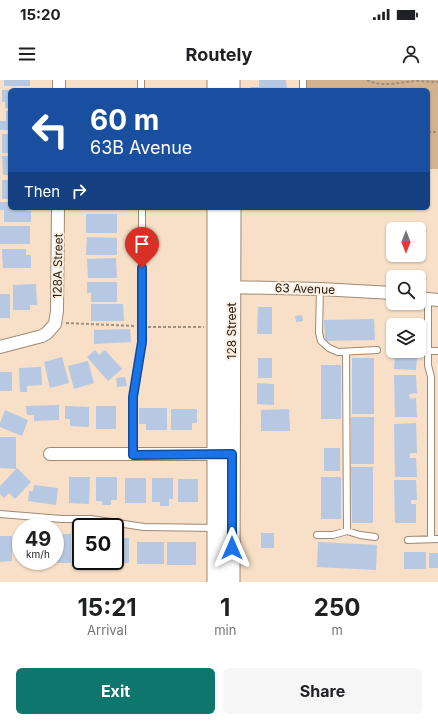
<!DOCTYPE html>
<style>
body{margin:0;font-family:Inter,sans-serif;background:#f6f6f6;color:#202124;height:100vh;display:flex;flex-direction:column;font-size:15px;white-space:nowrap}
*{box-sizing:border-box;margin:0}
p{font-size:13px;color:#757577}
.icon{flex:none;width:22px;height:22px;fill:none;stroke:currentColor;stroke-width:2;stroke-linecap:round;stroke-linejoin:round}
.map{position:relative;height:502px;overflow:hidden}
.panel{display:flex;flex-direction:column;background:#fff;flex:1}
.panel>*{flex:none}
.banner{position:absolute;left:8px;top:8px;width:422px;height:122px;border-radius:6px;box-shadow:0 1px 3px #0004;background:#1a4fa0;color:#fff;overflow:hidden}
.needle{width:26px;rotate:180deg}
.tools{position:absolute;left:386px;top:142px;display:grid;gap:8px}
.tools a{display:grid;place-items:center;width:40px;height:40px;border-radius:6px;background:#fff;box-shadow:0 1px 3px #0004;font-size:20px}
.speed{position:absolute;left:12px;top:438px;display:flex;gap:8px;font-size:20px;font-weight:700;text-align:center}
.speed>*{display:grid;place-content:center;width:52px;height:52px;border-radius:50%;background:#fff;box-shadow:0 1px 3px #0004;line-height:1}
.speed small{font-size:10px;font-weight:400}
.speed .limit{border:2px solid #111;border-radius:6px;background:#fff;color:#111}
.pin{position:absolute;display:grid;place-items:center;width:34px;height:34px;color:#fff;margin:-41px -17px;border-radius:50% 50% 50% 0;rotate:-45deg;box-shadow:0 0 4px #0007}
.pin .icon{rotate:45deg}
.me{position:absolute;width:44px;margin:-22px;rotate:0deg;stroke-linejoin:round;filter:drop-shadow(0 0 3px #0008)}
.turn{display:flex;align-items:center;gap:14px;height:84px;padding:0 16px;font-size:18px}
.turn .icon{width:52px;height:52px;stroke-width:2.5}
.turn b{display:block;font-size:28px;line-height:34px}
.then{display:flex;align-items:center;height:38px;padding:0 16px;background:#0003;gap:8px;font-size:15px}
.eta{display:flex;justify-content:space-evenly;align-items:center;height:68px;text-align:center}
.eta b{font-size:24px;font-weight:700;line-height:28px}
.primary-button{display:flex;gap:8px;margin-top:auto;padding:8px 16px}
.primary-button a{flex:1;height:46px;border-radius:6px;background:#0f766e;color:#fff;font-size:16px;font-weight:700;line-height:46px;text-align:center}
.primary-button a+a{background:#f6f6f6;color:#202124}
.status{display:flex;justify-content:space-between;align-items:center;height:28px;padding:0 20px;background:#fff;direction:ltr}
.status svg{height:11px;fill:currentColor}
header{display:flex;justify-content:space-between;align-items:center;height:52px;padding:0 16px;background:#fff;font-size:18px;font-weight:700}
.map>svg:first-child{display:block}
.green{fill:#d4b28f}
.building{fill:#b6c8e2}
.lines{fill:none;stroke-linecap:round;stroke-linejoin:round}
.lane-casing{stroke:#9f8972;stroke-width:8}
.street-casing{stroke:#9f8972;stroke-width:14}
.secondary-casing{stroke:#9f8972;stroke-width:19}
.path{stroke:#a18f7d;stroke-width:2;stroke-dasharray:3 2;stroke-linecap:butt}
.lane{stroke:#fff;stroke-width:6}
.street{stroke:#fff;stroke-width:12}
.secondary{stroke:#fff;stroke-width:17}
.route-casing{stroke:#114b97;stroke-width:10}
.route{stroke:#1a73e8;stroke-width:7}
.labels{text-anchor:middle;stroke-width:4;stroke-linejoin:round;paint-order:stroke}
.street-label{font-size:12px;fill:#251d14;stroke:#fdeee0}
</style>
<div class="status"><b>15:20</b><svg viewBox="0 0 49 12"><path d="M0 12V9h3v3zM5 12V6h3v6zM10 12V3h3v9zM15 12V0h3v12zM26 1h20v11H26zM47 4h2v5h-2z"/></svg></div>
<header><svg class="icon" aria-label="menu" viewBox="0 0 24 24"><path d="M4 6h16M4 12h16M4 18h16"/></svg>Routely<svg class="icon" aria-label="person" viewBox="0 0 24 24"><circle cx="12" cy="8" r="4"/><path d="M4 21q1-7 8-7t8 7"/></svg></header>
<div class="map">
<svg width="438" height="502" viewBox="0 0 438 502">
<rect width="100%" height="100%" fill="#f8dfc7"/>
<path class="green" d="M306 0H438V89H428V10H306Z"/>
<path class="building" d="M4 0H30V6H4Z
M259 0H286L287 10H251V7H259Z
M2 10H10V28H5V22H2Z
M6 31H10V50H0V41H6Z
M2 54H10V73H2Z
M2 76H10V95H3Z
M2 100H10V119H2Z
M0 122H10V128H27V131H31V142H4V130H0Z
M85 128H117V130H85Z
M86 134H117V153H86Z
M0 146H30V164H0Z
M87 157 117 158V175H86Z
M2 169H26V175H31V188H3Z
M116 178 117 198H88L87 179Z
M87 202H117V222H91V213H87Z
M36 204 37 225H30V230H13V205Z
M0 214H10V238H0Z
M91 224H123L124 241H91Z
M258 227H272V254H257Z
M302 235 303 241 296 242 295 236Z
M374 239 375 260 325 261 324 240Z
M130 249 131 262 94 264V250Z
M95 270 99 275 105 270 122 289 108 301 87 277Z
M395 271H410L409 276H417L416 290 394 289Z
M62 277 69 303 50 308 44 282Z
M258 278H272V298H258Z
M352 278H374V334H352Z
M88 281 94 303 74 309 68 286Z
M321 285H341V339H321Z
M41 287 42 305 27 306V312H20L19 288Z
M0 292H12V311H0Z
M394 295H416L417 313 409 314 410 319 416 318 417 337H395Z
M125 297 127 306 117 307 116 298Z
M257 303 274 304V325L257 324Z
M59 325V340L34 341V335H27L26 326Z
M65 326 89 327V347L70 346V339H65Z
M96 326H116V349H96Z
M139 328H167V350H146V344H139Z
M171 329H197V343H192V350H171Z
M289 329 290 351H261V330Z
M5 330 28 340 22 356 0 347V343Z
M351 337H374V384H351Z
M416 343 417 373H410V378H416L417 397H395L394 344Z
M0 357H16V389L0 388Z
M324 368H340V391H324Z
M351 387H373V443H352Z
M17 388 31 402 15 419 9 413 4 418 0 414V406Z
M69 397H90L89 424 69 423Z
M96 397H117V420H111V425H102V421H96Z
M321 397H341V439H321Z
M125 398H146V423H125Z
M152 398H173V419H169V426H160V422H152Z
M178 399H198V422H178Z
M394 400H416L417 420H411V424H416V443H395Z
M34 405 58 408 56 425 28 421 29 411H33Z
M261 453H274V468H261Z
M60 454H71V483H49V481H55V459H60Z
M0 456H12V481L0 482Z
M21 456V481H18L17 457Z
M115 458H129V483H109V481H115Z
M137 462H164V484H137Z
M167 462H196V485H167Z
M318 462 377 465 376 490 317 487Z
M404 472H426V489H404Z
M429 473H438V488H429Z"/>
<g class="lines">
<g class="lane-casing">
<path id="lane" d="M141 0V10
M303 0V10
M320 209 319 253 321 261 329 268 338 272 377 270
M428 220V285L431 297V459
M428 271H438
M346 272 347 451
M133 375V317L142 262V128
M0 434 62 439H91L144 447 216 448
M317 455H333L347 451 360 455 375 457
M408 460 438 459"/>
</g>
<g class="street-casing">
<path id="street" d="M59 10V0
M225 207 320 209 393 213
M419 218 438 220
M0 267 42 256 47 253 55 244 57 231 58 128
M50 374H223"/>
</g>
<g class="secondary-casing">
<path id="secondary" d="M216 0V10
M231 0V10
M216 502V128
M231 502 232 128"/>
</g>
<path class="path" d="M367 0C383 8 399 2 416 1 423 1 431 2 438 2
M428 52H438
M66 243 135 246
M148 247H204"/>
<use href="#lane" class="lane"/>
<use href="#street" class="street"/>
<use href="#secondary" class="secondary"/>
</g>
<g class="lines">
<g class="route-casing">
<path id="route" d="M142 188V262L133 317V375L232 374V468"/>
</g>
<use href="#route" class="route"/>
</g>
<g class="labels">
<g class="street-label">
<text transform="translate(58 186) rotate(-89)" y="4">128A Street</text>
<text transform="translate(305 209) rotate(2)" y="4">63 Avenue</text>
<text transform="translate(232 251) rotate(-90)" y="4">128 Street</text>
</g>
</g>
</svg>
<div class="tools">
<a><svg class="needle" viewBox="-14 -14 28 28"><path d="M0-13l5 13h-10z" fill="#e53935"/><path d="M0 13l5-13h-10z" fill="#757577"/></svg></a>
<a><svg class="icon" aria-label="search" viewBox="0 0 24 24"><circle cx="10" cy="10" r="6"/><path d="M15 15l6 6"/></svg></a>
<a><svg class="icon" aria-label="layers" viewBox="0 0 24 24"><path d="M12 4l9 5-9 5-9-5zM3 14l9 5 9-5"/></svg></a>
</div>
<div class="speed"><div>49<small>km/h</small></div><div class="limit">50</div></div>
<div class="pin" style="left:142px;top:188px;background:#d93025"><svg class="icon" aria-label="arrive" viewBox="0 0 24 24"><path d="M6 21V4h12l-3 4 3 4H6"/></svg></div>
<svg class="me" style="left:232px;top:468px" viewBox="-20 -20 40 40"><path d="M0-17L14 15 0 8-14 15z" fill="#1a73e8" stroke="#fff" stroke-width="4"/></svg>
<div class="banner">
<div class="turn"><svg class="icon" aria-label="left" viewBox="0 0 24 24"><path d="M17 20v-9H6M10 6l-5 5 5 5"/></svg><div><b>60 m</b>63B Avenue</div></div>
<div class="then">Then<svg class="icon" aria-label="right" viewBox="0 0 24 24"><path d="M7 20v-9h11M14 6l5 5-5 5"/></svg></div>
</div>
</div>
<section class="panel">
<div class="eta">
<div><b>15:21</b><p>Arrival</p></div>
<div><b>1</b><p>min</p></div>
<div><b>250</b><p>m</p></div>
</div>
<div class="primary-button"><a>Exit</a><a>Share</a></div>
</section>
